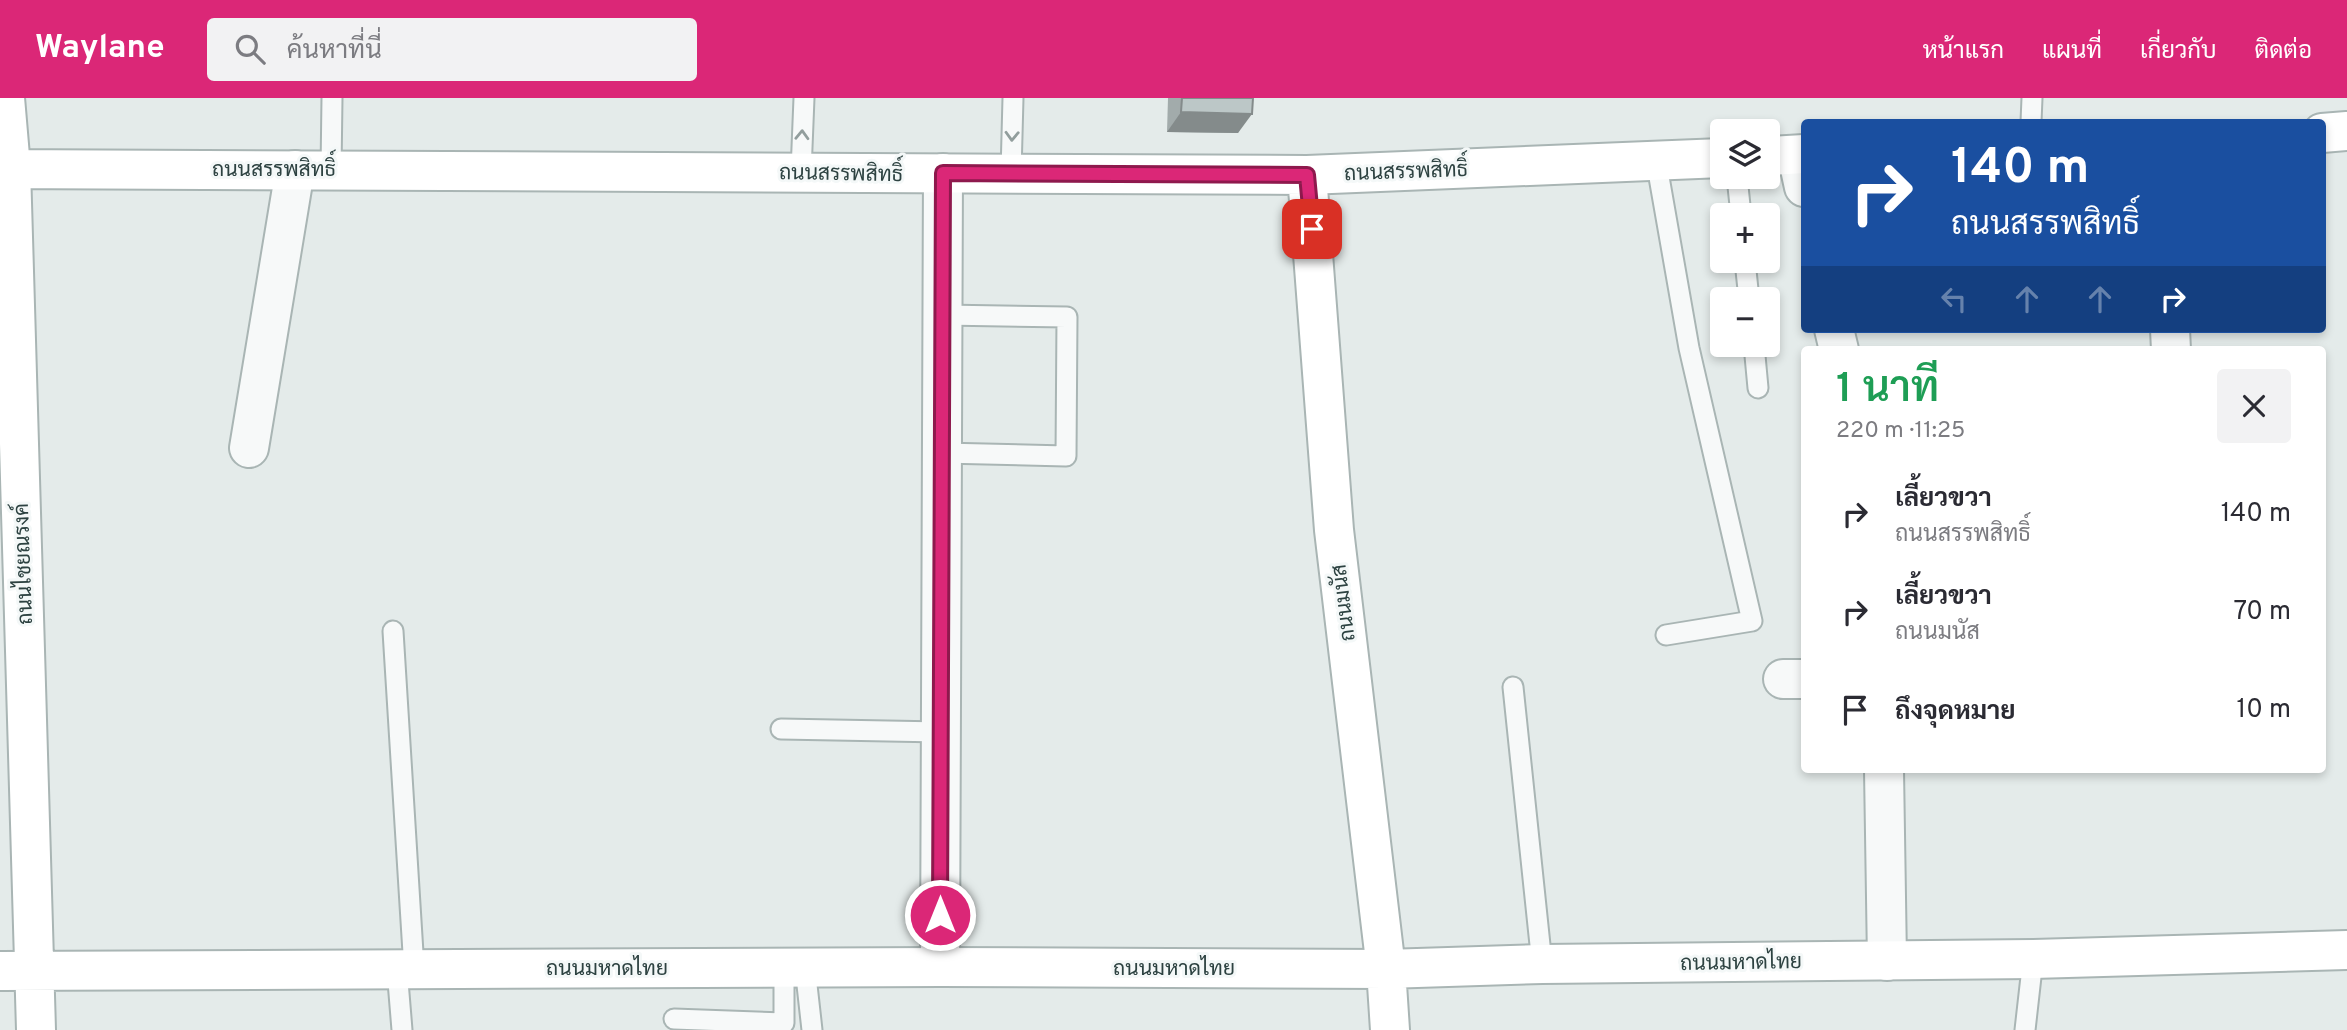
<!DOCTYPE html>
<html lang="th">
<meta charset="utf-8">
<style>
body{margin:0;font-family:Overpass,Sarabun,sans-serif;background:#f2f2f3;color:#2b2b33;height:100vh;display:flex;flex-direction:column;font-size:26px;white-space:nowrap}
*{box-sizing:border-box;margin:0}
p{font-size:23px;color:#7c7c81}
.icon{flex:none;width:38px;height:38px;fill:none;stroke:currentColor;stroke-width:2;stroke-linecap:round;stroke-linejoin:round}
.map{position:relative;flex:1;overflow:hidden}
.details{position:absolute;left:1801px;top:248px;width:525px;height:427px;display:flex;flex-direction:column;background:#fff;border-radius:7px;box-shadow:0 4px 10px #0003}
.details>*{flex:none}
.guide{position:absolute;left:1801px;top:21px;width:525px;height:214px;border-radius:7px;box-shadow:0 4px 10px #0003;background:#1a4fa0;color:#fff;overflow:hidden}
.buttons{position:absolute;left:1710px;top:21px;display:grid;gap:14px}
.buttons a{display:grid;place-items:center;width:70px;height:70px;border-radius:7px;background:#fff;box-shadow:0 4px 10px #0003;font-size:35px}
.pin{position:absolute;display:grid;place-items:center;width:60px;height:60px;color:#fff;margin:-30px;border-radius:14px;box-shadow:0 4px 10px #0006}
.me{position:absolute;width:77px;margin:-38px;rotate:0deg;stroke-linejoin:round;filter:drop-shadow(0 0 5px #0008)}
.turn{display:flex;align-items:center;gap:24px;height:147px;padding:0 35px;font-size:32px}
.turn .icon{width:91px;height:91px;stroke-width:2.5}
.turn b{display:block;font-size:49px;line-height:60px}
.lanes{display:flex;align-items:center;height:66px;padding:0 35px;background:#0003;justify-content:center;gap:35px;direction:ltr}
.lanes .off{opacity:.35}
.round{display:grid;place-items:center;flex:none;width:74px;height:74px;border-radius:7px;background:#f2f2f3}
.summary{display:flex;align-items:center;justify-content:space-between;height:119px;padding:0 35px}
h1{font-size:42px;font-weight:600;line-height:52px;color:#1e9e55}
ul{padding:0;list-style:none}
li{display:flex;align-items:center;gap:21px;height:98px;padding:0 35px}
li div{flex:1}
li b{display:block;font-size:26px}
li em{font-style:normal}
header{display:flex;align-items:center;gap:42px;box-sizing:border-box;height:98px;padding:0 35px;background:#db2777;color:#fff}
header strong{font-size:33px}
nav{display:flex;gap:38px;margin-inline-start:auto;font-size:24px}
.search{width:490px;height:63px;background:#f2f2f3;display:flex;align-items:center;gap:18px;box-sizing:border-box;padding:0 24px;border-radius:7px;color:#7c7c81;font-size:26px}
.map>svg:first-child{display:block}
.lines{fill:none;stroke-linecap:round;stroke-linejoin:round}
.lane-casing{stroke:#a9b5b4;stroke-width:23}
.street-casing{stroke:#a9b5b4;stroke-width:42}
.secondary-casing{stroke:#a9b5b4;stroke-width:42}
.lane{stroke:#f7f9f9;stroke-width:19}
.street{stroke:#f7f9f9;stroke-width:38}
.secondary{stroke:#fff;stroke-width:38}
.wall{fill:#a2abab}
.shaded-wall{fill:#848b8b}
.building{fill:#bcc7c7;stroke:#848b8b;stroke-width:2}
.oneway{stroke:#929e9d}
.route-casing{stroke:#8e194d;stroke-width:18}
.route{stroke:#db2777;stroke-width:12}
.labels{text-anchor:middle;stroke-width:6;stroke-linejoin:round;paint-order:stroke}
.street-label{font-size:21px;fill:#2d4241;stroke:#f4f8f8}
</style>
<header>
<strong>Waylane</strong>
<div class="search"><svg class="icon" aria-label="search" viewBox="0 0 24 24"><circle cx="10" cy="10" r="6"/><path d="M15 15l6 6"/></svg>ค้นหาที่นี่</div>
<nav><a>หน้าแรก</a><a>แผนที่</a><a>เกี่ยวกับ</a><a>ติดต่อ</a></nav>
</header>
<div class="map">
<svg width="2347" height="932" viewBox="0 0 2347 932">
<rect width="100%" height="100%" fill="#e4ebea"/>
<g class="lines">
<g class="lane-casing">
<path id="lane" d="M2031 24 2032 0
M1656 62 1689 250 1752 523 1666 537
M331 72 332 0
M801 74 804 0
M1011 75 1013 0
M1737 79 1741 117
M1745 163 1749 201
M1754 247 1758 290
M942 355 1066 358 1067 219 943 217
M393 533 414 871
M1513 589 1542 866
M781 631 941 634
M805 869 812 932
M397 871 402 932
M674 921 784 925V870
M2025 932 2033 861"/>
</g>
<g class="street-casing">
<path id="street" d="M1797 57 1804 89
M1834 231 1839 252
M2170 231 2171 252
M249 350 295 72
M1783 581H1804
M1884 672 1887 863
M940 869 943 75"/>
</g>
<g class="secondary-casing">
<path id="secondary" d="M5 0 11 70 36 932
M2322 35 2347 33
M1768 58 1804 56
M0 71 1307 77 1722 60
M1307 77 1334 432 1386 871 1390 932
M0 873 940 869 1386 871 1542 866 2033 861 2347 852"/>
</g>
<use href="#lane" class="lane"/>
<use href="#street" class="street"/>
<use href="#secondary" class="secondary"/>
</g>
<path class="wall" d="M1168 0H1253L1238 35 1167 34Z"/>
<path class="shaded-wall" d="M1181 14 1252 16 1238 35 1167 34Z"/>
<path class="building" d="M1182 0H1253L1252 16 1181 14Z"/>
<defs><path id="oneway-chevron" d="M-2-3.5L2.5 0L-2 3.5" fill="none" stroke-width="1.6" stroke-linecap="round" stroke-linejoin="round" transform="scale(1.75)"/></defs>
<g class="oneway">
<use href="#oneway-chevron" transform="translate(802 37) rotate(-88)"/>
<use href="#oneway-chevron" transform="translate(1012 38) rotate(92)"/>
</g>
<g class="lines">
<g class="route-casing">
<path id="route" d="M940 817 943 75 1307 77 1312 131"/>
</g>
<use href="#route" class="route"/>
</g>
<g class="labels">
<g class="street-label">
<text x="274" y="78">ถนนสรรพสิทธิ์</text>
<text transform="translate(1406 73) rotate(-2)" y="7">ถนนสรรพสิทธิ์</text>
<text transform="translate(841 75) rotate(1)" y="7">ถนนสรรพสิทธิ์</text>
<text transform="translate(23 466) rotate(-92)" y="7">ถนนไชยณรงค์</text>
<text transform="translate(1343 505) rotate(-97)" y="7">ถนนมนัส</text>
<text transform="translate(1741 864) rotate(-1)" y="7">ถนนมหาดไทย</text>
<text x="607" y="877">ถนนมหาดไทย</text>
<text x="1174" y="877">ถนนมหาดไทย</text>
</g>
</g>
</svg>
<div class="buttons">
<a><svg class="icon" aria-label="layers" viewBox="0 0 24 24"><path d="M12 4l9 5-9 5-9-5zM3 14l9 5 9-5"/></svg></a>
<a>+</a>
<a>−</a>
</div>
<div class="pin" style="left:1312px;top:131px;background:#d93025"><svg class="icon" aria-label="arrive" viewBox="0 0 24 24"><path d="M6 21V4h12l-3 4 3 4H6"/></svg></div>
<svg class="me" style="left:940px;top:817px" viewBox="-20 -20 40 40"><circle r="17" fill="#db2777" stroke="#fff" stroke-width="3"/><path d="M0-11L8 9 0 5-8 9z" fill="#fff"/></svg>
<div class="guide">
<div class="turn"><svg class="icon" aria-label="right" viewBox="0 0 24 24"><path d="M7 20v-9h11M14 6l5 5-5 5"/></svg><div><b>140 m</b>ถนนสรรพสิทธิ์</div></div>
<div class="lanes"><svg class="icon off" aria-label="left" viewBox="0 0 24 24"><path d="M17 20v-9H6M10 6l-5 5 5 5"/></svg><svg class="icon off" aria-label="ahead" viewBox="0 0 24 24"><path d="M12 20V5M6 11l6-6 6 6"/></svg><svg class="icon off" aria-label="ahead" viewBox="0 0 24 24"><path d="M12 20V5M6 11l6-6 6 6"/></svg><svg class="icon" aria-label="right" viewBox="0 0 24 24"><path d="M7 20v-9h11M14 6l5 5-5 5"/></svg></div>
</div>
<section class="details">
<div class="summary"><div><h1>1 นาที</h1><p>220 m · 11:25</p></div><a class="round"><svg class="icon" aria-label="close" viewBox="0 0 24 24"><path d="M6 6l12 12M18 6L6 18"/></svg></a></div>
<ul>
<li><svg class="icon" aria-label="right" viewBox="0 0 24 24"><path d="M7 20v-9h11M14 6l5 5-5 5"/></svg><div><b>เลี้ยวขวา</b><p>ถนนสรรพสิทธิ์</p></div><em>140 m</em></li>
<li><svg class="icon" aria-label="right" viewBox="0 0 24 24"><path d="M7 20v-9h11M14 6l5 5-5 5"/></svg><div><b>เลี้ยวขวา</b><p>ถนนมนัส</p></div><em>70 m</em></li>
<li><svg class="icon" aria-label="arrive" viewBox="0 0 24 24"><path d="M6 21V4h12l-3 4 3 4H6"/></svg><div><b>ถึงจุดหมาย</b></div><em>10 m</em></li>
</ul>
</section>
</div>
